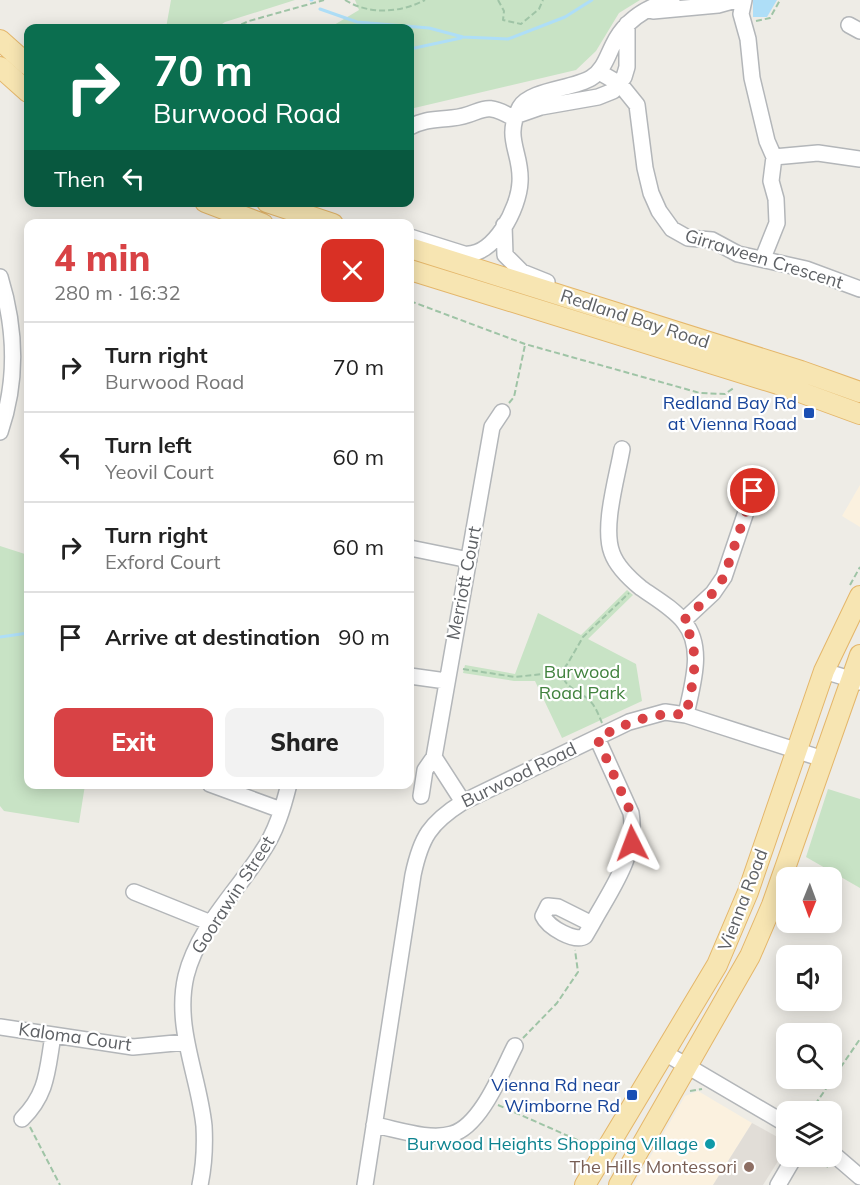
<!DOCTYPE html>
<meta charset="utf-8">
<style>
body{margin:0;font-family:Mulish,sans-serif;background:#f2f2f2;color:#222;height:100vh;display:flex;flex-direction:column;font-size:22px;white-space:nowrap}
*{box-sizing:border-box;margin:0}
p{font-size:20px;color:#767676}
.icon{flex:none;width:33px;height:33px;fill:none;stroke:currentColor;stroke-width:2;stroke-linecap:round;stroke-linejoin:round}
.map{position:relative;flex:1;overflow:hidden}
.side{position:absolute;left:24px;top:219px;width:390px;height:570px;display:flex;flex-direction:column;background:#fff;border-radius:12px;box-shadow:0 3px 15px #0003}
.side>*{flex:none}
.guide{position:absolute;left:24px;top:24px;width:390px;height:183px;border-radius:12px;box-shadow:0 3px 15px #0003;background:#0b6e4f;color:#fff;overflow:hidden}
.needle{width:39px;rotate:181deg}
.fabs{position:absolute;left:776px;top:867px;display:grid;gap:12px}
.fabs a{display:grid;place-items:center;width:66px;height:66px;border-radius:12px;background:#fff;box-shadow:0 3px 15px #0003;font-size:30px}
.pin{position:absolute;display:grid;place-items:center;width:51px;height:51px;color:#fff;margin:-26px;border:3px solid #fff;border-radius:50%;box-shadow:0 2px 6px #0007}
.me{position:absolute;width:66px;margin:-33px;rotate:357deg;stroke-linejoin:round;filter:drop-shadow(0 0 4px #0008)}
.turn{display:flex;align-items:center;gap:21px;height:126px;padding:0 30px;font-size:27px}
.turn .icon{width:78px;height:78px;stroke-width:2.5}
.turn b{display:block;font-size:42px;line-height:51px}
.then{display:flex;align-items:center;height:57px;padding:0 30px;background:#0003;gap:12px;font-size:22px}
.round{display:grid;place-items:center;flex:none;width:63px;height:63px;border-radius:12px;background:#f2f2f2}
.summary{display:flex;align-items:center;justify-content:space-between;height:102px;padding:0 30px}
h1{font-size:36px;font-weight:800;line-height:45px;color:#d84245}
.button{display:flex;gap:12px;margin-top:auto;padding:12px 30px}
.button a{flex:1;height:69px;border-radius:12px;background:#d84245;color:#fff;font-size:24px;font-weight:800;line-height:69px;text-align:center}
.button a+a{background:#f2f2f2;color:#222}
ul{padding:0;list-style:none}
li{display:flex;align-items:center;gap:18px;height:90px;padding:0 30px;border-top:2px solid #e0e0e0}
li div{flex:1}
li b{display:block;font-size:22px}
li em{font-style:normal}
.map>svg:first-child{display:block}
.commercial{fill:#fbf1df}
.education{fill:#e1ddd7}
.green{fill:#c8e3c5}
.water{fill:#aedef7}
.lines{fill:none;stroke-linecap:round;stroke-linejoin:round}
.stream{stroke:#aedef7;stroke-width:3}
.minor-casing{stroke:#b3b6b9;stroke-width:18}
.major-casing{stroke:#e4b66a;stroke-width:22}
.path{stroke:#9fc4a6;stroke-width:2;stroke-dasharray:6 3;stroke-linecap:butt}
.minor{stroke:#fff;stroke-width:15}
.major{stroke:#f7e5b2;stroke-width:20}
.route{stroke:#d84245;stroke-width:10;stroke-dasharray:0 18}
.transit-dot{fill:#1a4fb4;stroke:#fff;stroke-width:2}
.culture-dot{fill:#0f9aa8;stroke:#fff;stroke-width:2}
.education-dot{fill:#8d6e63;stroke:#fff;stroke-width:2}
.labels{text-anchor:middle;stroke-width:4.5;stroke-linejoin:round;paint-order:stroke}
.street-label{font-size:18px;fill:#5e6165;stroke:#fff}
.transit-label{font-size:18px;fill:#164399;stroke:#fff;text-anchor:end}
.park-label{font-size:18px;fill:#42833f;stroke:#fff}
.culture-label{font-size:18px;fill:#0d838f;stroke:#fff;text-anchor:end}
.education-label{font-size:18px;fill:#785e54;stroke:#fff;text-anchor:end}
</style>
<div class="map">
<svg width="860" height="1185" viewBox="0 0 860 1185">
<rect width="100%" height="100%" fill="#eeece6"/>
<path class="commercial" d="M860 485V527L842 516Z
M698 1091 752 1123 713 1185H634L685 1096Z"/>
<path class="education" d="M752 1123 783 1140 785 1150 763 1185H713Z"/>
<path class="green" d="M171 0H295L225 22 216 28H166Z
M355 0H640L619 13 596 51 576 70 410 109V28H329L359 10Z
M0 546 28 555V784L85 785 79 823 4 811 0 806Z
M627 590 633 595 588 639 636 664 642 701 562 738 535 681H514L463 673 465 665 515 674 538 613 581 635Z
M828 789 860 799V888L806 857Z"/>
<path class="water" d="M753 0H777L767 17H753Z"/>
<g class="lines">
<path class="stream" d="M311 0H312
M320 9 357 22 429 28 463 37 508 39 565 17 592 0
M410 49 461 38
M0 637 28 633"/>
<g class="minor-casing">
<path id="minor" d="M744 0 741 14 748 39 752 78 767 141 774 157 818 153 860 159
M653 11 718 5 736 0
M849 25 860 31
M599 72 620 84 637 105 645 168 651 193 659 211 672 229 688 238 712 240 738 254 806 269 860 289
M518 115 541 107 598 97 613 91 624 77 627 67V24
M410 127C424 119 436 120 452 118 484 115 480 98 515 119
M504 225 505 255 522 272 547 282
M410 237 464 254C494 257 519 208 520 182 522 152 503 139 520 107 530 90 573 89 591 78 603 71 607 57 613 45 625 20 646 7 672 0
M763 258 777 223 776 199 771 181 774 157
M0 277C16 329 18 380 0 432
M622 449C617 478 602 527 612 553 617 567 630 579 641 588 655 598 673 608 684 622 705 648 692 685 686 715
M410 548 469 560
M683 621 713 593 724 577 753 491
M824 671 860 682
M410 676 446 681
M210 784 281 810
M421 796 425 770 434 757
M463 802 434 757 492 427 502 412
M134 892 211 923
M548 906 558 907 592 924 585 936C575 943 548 927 543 916Z
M592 924C611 889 638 855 631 813L597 738
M0 1027 133 1047 186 1042
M665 1053 786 1124
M22 1119C48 1093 47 1070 53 1036
M374 1125C397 1129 429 1141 452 1134 481 1126 502 1071 515 1046
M831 1152 860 1177
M200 1185C204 1166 205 1145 204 1126 199 1076 174 1027 186 976 198 928 236 893 262 852 276 832 283 808 289 784
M365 1185 413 875C421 837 430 823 463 802L629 722 665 712 686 715 823 759
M778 1185 795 1156"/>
</g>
<g class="major-casing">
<path id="major" d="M0 40 28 65
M0 67 28 92
M205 202 263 224
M267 202 333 224
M410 248 801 371 860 392
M410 270 778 384 860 414
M585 1185 717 965 748 892 824 671 860 596
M619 1185 750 956 772 905 860 655"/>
</g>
<path class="path" d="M345 0C369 15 400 13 425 0
M498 0 504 11 503 20 521 24 539 9 543 0
M756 21 770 18 780 0
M233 28 249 21 324 0
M410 301 525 344 700 393 725 394 735 387
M509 403 514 397 525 345
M850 585 860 567
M463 669 515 677 561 672
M602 723C599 716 596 707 590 701 579 690 565 689 561 672L568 663 583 637 629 593
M523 1038 557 1003 578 972 575 950
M690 1091 702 1089
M498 1105 591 1146
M810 1112 860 1039
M30 1127 60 1185
M810 1156 828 1167"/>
<use href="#minor" class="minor"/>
<use href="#major" class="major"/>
</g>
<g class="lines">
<path class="route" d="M632 843 631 813 597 738C628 723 652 711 686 715 693 681 702 652 683 621L713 593 724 577 753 491"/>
</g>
<g class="transit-dot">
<rect x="803" y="407" width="12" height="12" rx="3"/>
<rect x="626" y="1089" width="12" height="12" rx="3"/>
</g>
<circle class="culture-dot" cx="710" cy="1144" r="6"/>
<circle class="education-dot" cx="749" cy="1167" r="6"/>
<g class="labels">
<g class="street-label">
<text transform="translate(764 259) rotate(17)" y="6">Girraween Crescent</text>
<text transform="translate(635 319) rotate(18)" y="6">Redland Bay Road</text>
<text transform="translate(464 583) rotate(-79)" y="6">Merriott Court</text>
<text transform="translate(519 775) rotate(-26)" y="6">Burwood Road</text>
<text transform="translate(233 895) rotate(-57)" y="6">Goorawin Street</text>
<text transform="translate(743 900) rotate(-69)" y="6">Vienna Road</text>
<text transform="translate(75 1037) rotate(8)" y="6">Kaloma Court</text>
</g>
<g class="transit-label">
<text x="797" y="409">Redland Bay Rd<tspan x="797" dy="21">at Vienna Road</tspan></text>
<text x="620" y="1091">Vienna Rd near<tspan x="620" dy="21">Wimborne Rd</tspan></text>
</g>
<g class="park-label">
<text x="582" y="678">Burwood<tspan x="582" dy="21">Road Park</tspan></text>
</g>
<g class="culture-label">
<text x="698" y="1150">Burwood Heights Shopping Village</text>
</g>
<g class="education-label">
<text x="737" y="1173">The Hills Montessori</text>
</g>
</g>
</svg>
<div class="fabs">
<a><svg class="needle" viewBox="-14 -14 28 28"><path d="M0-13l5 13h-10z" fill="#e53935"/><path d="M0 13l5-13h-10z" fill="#767676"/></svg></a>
<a><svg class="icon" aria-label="sound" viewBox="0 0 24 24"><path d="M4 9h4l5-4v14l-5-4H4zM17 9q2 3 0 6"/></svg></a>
<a><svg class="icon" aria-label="search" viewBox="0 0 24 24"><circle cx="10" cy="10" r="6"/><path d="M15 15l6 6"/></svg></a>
<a><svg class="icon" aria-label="layers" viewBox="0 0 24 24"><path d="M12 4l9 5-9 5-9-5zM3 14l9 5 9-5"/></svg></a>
</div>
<div class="pin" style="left:753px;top:491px;background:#d93025"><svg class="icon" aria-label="arrive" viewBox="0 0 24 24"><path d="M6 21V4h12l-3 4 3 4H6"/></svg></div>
<svg class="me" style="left:632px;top:843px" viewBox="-20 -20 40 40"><path d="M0-17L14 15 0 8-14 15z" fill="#d84245" stroke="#fff" stroke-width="4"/></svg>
<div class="guide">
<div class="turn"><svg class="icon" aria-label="right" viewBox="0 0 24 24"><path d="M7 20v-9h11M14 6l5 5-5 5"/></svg><div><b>70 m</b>Burwood Road</div></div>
<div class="then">Then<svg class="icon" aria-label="left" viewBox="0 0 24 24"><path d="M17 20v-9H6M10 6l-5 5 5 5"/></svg></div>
</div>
<section class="side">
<div class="summary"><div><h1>4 min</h1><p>280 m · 16:32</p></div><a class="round" style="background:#d93025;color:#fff"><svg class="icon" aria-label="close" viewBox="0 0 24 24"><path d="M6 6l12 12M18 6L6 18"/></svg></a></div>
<ul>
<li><svg class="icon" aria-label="right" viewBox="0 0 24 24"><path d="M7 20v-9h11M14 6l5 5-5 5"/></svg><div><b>Turn right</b><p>Burwood Road</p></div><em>70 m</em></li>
<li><svg class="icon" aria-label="left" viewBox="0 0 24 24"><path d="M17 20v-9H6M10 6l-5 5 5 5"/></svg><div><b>Turn left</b><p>Yeovil Court</p></div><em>60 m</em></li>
<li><svg class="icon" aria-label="right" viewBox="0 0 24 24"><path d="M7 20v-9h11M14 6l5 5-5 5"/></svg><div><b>Turn right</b><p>Exford Court</p></div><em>60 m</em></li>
<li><svg class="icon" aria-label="arrive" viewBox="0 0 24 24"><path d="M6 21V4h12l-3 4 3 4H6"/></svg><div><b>Arrive at destination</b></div><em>90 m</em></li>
</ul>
<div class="button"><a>Exit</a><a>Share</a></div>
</section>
</div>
